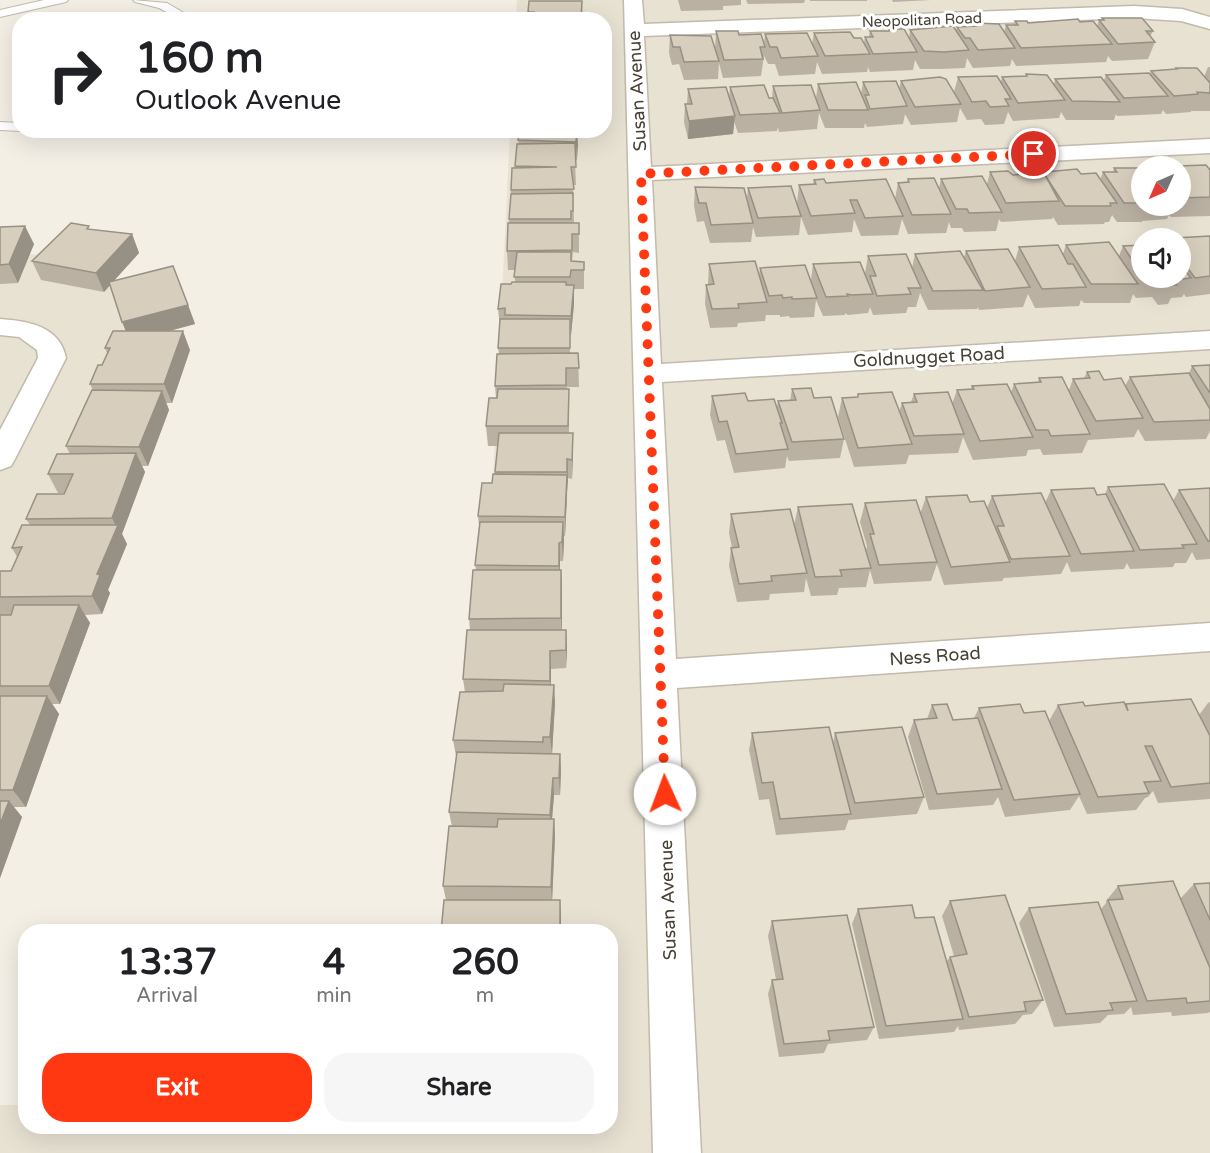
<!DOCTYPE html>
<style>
body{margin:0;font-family:"Varela Round",sans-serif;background:#f6f6f6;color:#202124;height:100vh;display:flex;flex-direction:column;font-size:22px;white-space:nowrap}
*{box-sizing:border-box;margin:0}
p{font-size:20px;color:#757577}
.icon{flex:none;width:33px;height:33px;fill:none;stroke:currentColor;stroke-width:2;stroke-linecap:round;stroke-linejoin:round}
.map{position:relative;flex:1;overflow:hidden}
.details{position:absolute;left:18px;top:924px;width:600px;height:210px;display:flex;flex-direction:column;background:#fff;border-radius:24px;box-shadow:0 6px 24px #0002}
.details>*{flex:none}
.banner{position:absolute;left:12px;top:12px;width:600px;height:126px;border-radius:24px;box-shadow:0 6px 24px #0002;background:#fff;color:#202124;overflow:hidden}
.needle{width:39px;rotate:225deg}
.buttons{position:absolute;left:1131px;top:156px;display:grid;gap:12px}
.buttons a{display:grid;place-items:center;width:60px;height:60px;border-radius:50%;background:#fff;box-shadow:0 6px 24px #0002;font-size:30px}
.pin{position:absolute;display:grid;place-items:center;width:51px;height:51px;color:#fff;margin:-26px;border:3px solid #fff;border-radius:50%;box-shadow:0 2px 6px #0007}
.me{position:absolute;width:66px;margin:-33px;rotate:358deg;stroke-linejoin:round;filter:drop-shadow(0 0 4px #0008)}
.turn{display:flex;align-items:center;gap:21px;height:126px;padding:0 24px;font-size:27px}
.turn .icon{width:78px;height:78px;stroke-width:2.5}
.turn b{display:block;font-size:42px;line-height:51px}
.eta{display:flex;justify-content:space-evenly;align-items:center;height:102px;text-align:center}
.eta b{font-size:36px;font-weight:700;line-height:42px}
.button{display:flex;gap:12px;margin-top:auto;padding:12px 24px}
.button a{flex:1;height:69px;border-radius:24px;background:#ff3811;color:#fff;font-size:24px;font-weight:700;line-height:69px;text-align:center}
.button a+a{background:#f6f6f6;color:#202124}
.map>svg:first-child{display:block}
.residential{fill:#e8e2d3;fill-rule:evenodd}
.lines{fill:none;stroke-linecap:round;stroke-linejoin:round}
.service-casing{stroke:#c2baab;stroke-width:2}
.minor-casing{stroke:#c2baab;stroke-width:3}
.service{fill:#fff;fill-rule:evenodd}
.minor{fill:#fff;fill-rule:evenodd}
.wall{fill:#bab1a3}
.shaded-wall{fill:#979084}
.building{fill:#d8cebd;stroke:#979084;stroke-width:1.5}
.route{stroke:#ff3811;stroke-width:10;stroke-dasharray:0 18}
.labels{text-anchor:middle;stroke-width:6;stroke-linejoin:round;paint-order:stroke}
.far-street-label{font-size:15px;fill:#464035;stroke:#fff}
.street-label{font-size:18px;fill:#464035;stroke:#fff}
</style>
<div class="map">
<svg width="1210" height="1153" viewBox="0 0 1210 1153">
<rect width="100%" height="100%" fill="#f3efe5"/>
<path class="residential" d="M517 0H1210V1153H0V1105H25L26 1126H610V932L471 931 510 131 604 130V20L516 19ZM1142 166H1180V206H1142ZM1142 238H1180V278H1142Z
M56 254 127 290 135 363 0 633V255Z"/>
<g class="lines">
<g class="service-casing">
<path id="service" d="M44 0H68L66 2 0 17V10Z
M133 0 167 3 196 20H181L159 8 135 2Z
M0 122 20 123V130H22L20 131 0 130Z"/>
</g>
<g class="minor-casing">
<path id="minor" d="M624 0H642L644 24 1134 6 1182 9 1210 17V29L1181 21 1134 18 644 36 651 167 1210 139V153L652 180 661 364 1210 331V349L662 382 676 659 1210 623V651L677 688 701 1153H653Z
M0 319C28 321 60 326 66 358L15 459 11 466 0 470V430L38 358 37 350 19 337 0 335Z"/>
</g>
<use href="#service" class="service"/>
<use href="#minor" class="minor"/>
</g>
<path class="wall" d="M678 0H741V5L723 6V10L681 11Z
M746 0H805L804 3 748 4Z
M810 0H867V1H810Z
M892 0H931L893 2Z
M582 1 583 20H528V12Z
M1102 18 1153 31 1150 37 1155 42 1148 59 1112 61 1108 56 1106 62 1016 66 1012 59 1010 66 973 68 967 58 965 68 940 69H920L915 60 913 70 870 72 868 67 867 72 822 74 817 62 815 74 779 76 775 64H768L764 56 761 76 723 78 719 63 718 79 684 80 679 64 672 65 669 53 670 35 715 49 716 31 739 35 764 43 765 34 812 44 814 33 854 38 864 43 865 37H869L870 31H888L889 29 909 38 910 30 956 31 957 27 975 26V23L1004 32 1006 25H1014L1015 21 1028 23 1080 22 1097 26 1099 20H1102Z
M1208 67H1210V111H1191V112L1166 114 1163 110 1161 114 1117 116 1116 114 1114 120H1066L1061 112 1059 118 1013 121 1008 112 1004 124 985 125 981 119 967 120 960 108 957 122 911 125 905 114 903 124 867 127 865 123 864 128H825L819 113 817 129 779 132 778 127 777 131 738 133 734 121 733 134 688 139 684 122 685 104H687L688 89 729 98 730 87 769 98H772L773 86 816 98 818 84 861 94 863 82 899 89 901 81 954 92 958 77 1001 82 1002 77 1025 76 1026 74 1054 84 1055 79 1104 80 1106 75 1150 74 1151 71 1175 70 1176 68 1204 77Z
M577 130V160H575L576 185H573L574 223H579V253L573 252 572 261 584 262V289H574V304L571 335H570V353H578L579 387H567L569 408V433H573V452L572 479 568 478 565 536H564L563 561H560V570H561L562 588V630L567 649 566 668 551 669V685H554L555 703 552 754H560L561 771 560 795H554L552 819H554L555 836 552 900 561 915V932H441L446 900 443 886 452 827 449 812 456 756 453 740 465 692 463 679 470 630 469 619 476 570 475 565 479 526 478 516 495 474 498 446H488L486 426 496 398 495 386 499 354 498 348 500 328 498 309 511 284 515 282V270H508L507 251 511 190 519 144 518 140Z
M1206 165 1210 170V197H1208H1210V216L1171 217 1169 215 1167 219 1142 221V222H1117L1112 215 1109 222H1105L1104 224 1058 225 1053 217 1052 219 1001 222 999 219 996 231 964 232 962 228H951L949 222 946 233 908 234 902 219 898 235 861 236 854 219 852 232 808 235 801 217 799 235 756 237 753 227 751 242 710 243 704 221 697 222 694 206 695 187 744 188 747 198 748 188 791 186 797 203 799 185 813 184 814 180 824 179 826 183 886 179 895 199 898 183 907 182 908 179 934 178 939 188 941 179 982 176 987 184 990 172 1008 171 1013 175 1077 169 1081 174 1096 173 1100 180 1103 172H1113L1114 168H1142V206H1180V166H1179Z
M0 227 34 244 18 283 0 284Z
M90 229 132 234 139 253 114 280 188 305 195 324 170 331 190 350 172 403H166L169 410 148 466H142L145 472 122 534 127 544 108 590 110 593 102 614 85 615 90 623 60 704H52L59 714 26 807H14L22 817 0 878V571H11L17 557 12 548 30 525 26 519 64 494 65 493H58L48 474 70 454 66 446 93 390 90 384 102 365 107 353 105 348 126 331 110 285 104 292 41 280 32 261Z
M1210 236V294L1186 297 1184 294 1182 297 1171 298 1168 304 1158 305 1152 297 1136 298 1133 294 1130 303H1084L1081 300 1079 306 1035 308 1028 294 1023 307 979 310 978 307 977 309 928 310 920 293 916 307H908L906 313 873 315 870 307 868 313 848 315 845 313V315L823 316 816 300 814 317 790 318 789 316 780 317V315H766V314L765 321 738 323 737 327 710 328 705 304 706 285 708 284 709 264 759 276 760 268 811 280 813 264 865 273 868 256 912 268 915 254 964 257 966 251 1015 261 1019 247 1063 254 1066 245 1119 256 1123 246 1142 245V278H1180V238Z
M1210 365V431L1206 439 1145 441 1138 429 1134 437 1088 440 1082 453 1043 455 1040 449 1028 450 1026 456 973 460 963 437 958 453 909 455 906 464 854 467 838 417 842 398 858 397V394L899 412 902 403 911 402 914 394 952 404 957 390 971 389 972 386 1011 392 1014 384 1038 383 1039 378 1069 390 1073 379 1084 378 1087 372 1104 380 1125 386 1130 377 1189 373 1192 366Z
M792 389 814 398 844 439 840 458 789 461 787 456 785 468 734 473 725 440 717 441 710 415 712 396 748 401 777 407 778 401H790Z
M1108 487 1173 501 1179 490 1210 488V559L1196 560 1192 552 1186 563H1175L1173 567 1130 569 1127 563 1124 569 1071 572 1067 562 1061 574 1004 578 1002 581 944 585 937 564 931 581 874 584 870 570 866 587 839 588 837 595 811 596 806 578 804 592 770 594 769 600 737 602 729 566 731 548H732L729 533 731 514 794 525 798 507 866 550 867 546 860 522 865 503 920 514 926 497 970 502 987 508 992 496 1045 503 1051 490 1097 495 1105 494Z
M1210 702V799L1158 803 1153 791 1148 797 1145 798 1136 810 1087 814 1079 796 1070 810 1005 817 998 797 993 805 929 810 908 737 914 720 927 719 932 705 953 720 974 718 979 708 1024 713 1049 721 1058 705 1085 706 1126 705V704L1199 715 1208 703Z
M752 733 833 743 835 733 924 797 917 814 849 820V819L845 830 776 835 769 799 759 800 749 750Z
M1210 883V1012L1208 1013 1172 1016 1171 1012 1133 1015 1131 1007 1124 1014 1108 1015 1100 1023 1054 1027 1019 923 1029 908 1101 909 1106 903V901L1118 886 1180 899 1194 884Z
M950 901 1043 1000 1032 1014 1023 1015 1015 1024 959 1030 958 1026 954 1032 879 1039 852 924 858 909 915 918 946 962 950 957 954 956 942 916Z
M772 921 874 1027 867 1040 828 1044 824 1053 779 1057 768 994 772 980H776L768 936Z"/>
<path class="shaded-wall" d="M735 116 733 134 688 139 689 121Z
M577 130 578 145 577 160 576 142Z
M25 226 34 244 18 283 9 264Z
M132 234 139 253 104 292 96 273Z
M574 285V304L571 335V316Z
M188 305 195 324 130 341 122 322Z
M183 331 190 350 172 403 164 384Z
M162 391 169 410 148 466 139 447Z
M573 433V452L572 479V460Z
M136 453 145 472 122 534 127 544 108 590 110 593 102 614 92 596 97 574 117 528 112 518Z
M567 459 568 478 567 491Z
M567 475V494L565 536V517Z
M563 522 564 541 563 561 562 542Z
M559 543 560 561V585L559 566Z
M561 570 562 588V636L561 618Z
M79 605 90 623 60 704 49 686Z
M566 630 567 649 566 668Z
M550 651 551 669V699L550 681Z
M554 685 555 703 552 754 550 737Z
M47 696 59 714 26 807 13 790Z
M560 754 561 771 560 795 559 778Z
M553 778 554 795 551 831 550 815Z
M9 801 22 817 0 878V824Z
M554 819 555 836 552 903 551 887Z
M560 900 561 915V932H560Z"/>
<path class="building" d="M529 1H582L581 17H534V12H528Z
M1102 18H1142L1153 31H1146L1155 42 1118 44 1099 20H1104Z
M580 19V20H550Z
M1078 19 1080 22 1093 21 1112 44 1021 48 1006 25H1018L1015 21H1027L1028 23Z
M975 23 999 24 1015 48 978 50 970 38H965L957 27 977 26Z
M953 26 969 50 944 52 924 51 910 30Z
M889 29H904L917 52 873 54 865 37H873L870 31H889Z
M716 31H738L739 35 761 34 765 47H760L763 59 724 60Z
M850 32 854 38H861L870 54 825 56 814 33Z
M807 33 818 56 781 58 777 47H770L765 34Z
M670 35 711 36 719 61 684 62 680 47H673Z
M1176 68H1197L1210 83V93L1197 92 1198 94 1174 96 1151 71 1177 69Z
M1149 73 1168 96 1124 98 1106 75Z
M1026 74 1047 75 1065 100 1018 103 1002 77 1027 76Z
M997 76 1011 99H1005L1009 106 990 107 986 101 972 102 958 77Z
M940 77 946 79 961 104 915 107 901 81Z
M1101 77 1120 102 1072 101 1055 79Z
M896 81 907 106 870 109 865 95H869L863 82Z
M856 82 868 110H828L818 84Z
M764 85 769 98H773L780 113 740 115 730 87Z
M811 85 820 110 782 113 773 86Z
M726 87 735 116 689 121 685 104H692L688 89Z
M520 130H577L576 142 518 140Z
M575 143 576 167H571L574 189 511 190 512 168 557 167 515 166 517 144Z
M1206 165 1210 170V197L1180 198 1181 169 1179 166Z
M1114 168H1142V203H1124L1103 172H1117Z
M1077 169 1081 174 1096 173 1117 203H1110L1111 206H1065L1045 175 1059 201 1006 203 990 172 1008 171 1013 175Z
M982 176 1002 212 969 213 967 209H956L941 179Z
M934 178 951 214 912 215 898 183 909 182 908 179Z
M824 179 826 183 886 179 903 216 865 218 857 200H850L855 213 811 216 799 185 816 184 814 180Z
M791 186 801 216 758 218 748 188Z
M695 187 744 188 753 223 711 225 706 203H699Z
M573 193V211H571V219H509L511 194Z
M71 223 89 226 87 229 132 234 96 273 32 261Z
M508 223H579V234H572V250L507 251Z
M25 226 9 264 0 265V227Z
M1210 236V276L1195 278 1180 258 1186 257 1180 250V238H1174Z
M1109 242 1138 284H1091L1066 245Z
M1058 245 1068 264H1073L1086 287 1042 289 1019 247Z
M1142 245V275L1123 246Z
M1008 249 1030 287 985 291 966 251Z
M960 251 983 290 933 291 915 254Z
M517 252H571V261L584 262V270H571L570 277H514Z
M906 254 921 288H908L911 294 877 296 870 276H876L868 256Z
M755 261 767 302 738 304 739 308 712 309 706 285 714 284 709 264Z
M860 262 873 294 852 295 847 294 848 296 826 297 813 264Z
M1180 264 1191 278 1173 280 1177 285 1166 286 1161 278 1144 279 1143 278H1180Z
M805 265 817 298 792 299V297L783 298 782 295 769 296 760 268Z
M173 266 188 305 122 322 109 282Z
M512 282H566V285H574L571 316 505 315V308L498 309 501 284H511Z
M500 319H570V348H498Z
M113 331H183L164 384H90L98 365H102L110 348H105Z
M578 353 579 368H566V385L495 386 497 354Z
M1210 365V393L1192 366Z
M1099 371 1104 380 1121 378 1143 418 1096 421 1073 379 1090 378 1087 372Z
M1189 373 1210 409V420L1154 422 1130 377Z
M1062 377 1090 434 1051 436 1048 430H1036L1014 384 1041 382 1039 378Z
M1007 384 1033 437 980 441 957 390 974 389 972 386Z
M811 388 814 398 831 397 844 439 792 442 778 401 796 400 792 389Z
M498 389H569L568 426H486L489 398H497Z
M92 390 162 391 139 447 66 446Z
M892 392 912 444 858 448 842 398 858 397V394Z
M948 392 964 434 914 436 902 403 917 402 914 394Z
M745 393 748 401 774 399 782 423H780L788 449 736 454 727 421 719 422 712 396Z
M499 433H573L572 460 567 459V472H495Z
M136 453 112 518 26 519 37 494H64L73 474H48L57 454Z
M493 474 567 475 565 517 478 516 482 483H492Z
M1164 484 1197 544 1182 545 1184 548 1140 550 1108 487Z
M1094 488 1097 495 1106 494 1134 551 1081 554 1051 490Z
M1210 488V541H1208L1179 490Z
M1041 493 1070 556 1011 559 997 526H1004L992 496Z
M967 495 970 502 984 501 1010 562 951 567 926 497Z
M916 500 937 562 879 565 870 534H874L865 503Z
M852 504 871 568 840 570 842 576 815 577 798 507Z
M790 509 807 573 771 576 772 581 739 584 731 548 739 547 731 514Z
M480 522H563L562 542 559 543V566L475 565Z
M22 525H118L97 574 100 575 92 596 0 597V571H11L22 547 12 548Z
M473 570H561V618L469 619Z
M14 605H79L49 686H0V615H11Z
M467 630H566V650L550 651V681L463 679Z
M504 684 554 685 550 737H543V742L453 740 460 692 503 691Z
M0 696H47L13 790H0Z
M1191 699 1210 736V783L1171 787 1152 746H1145L1161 781 1144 782 1149 793 1098 797 1058 705 1083 702 1085 706 1124 702 1128 711 1126 704Z
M947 704 953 720 978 718 1002 789 937 794 914 720 937 718 932 705Z
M1020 704 1024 713 1045 711 1080 794 1014 800 979 708Z
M829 727 851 814 780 819 773 782 762 783 752 733Z
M902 727 924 797 855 803 835 733Z
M457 752 560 754 559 778H553L550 815 449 812Z
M0 801H9L0 824Z
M498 819H554L551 887 443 886 449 826 497 827Z
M1173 881 1210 968V1001L1187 1003 1186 998 1147 1001 1108 900 1123 899 1118 886Z
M1210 883V920L1194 884Z
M1005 895 1043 1000 1024 1002 1026 1011 969 1017 950 957 967 954 950 901Z
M444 900H560V930H543V932H441Z
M1098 902 1137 1001 1110 1003 1113 1010 1066 1014 1029 908Z
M912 905 915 918 934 917 963 1019 886 1026 858 909Z
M847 915 874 1027 828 1031 830 1040 784 1044 772 980 783 979 772 921Z"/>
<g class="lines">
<path class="route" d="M665 794 641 174 1034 154"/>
</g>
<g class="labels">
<g class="far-street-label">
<text transform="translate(922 20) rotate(-2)" y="5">Neopolitan Road</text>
</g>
<g class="street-label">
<text transform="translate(637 91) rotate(-93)" y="6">Susan Avenue</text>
<text transform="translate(929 357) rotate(-3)" y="6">Goldnugget Road</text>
<text transform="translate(935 656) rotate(-4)" y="6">Ness Road</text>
<text transform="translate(668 900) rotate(-92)" y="6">Susan Avenue</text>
</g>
</g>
</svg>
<div class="buttons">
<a><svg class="needle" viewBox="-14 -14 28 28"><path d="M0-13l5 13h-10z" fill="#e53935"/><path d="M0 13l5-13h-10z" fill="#757577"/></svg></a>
<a><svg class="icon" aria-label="sound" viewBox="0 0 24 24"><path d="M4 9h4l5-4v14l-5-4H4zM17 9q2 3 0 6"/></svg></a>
</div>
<div class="pin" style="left:1034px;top:154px;background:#d93025"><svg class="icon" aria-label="arrive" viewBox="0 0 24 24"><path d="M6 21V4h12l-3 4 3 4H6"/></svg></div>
<svg class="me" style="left:665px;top:794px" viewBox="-20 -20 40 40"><circle r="19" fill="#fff"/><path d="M0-13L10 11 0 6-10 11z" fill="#ff3811"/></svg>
<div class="banner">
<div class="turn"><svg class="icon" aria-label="right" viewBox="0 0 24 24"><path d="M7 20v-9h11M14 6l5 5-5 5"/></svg><div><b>160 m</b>Outlook Avenue</div></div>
</div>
<section class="details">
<div class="eta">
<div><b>13:37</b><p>Arrival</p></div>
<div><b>4</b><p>min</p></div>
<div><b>260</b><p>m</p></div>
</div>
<div class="button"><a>Exit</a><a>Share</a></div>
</section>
</div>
